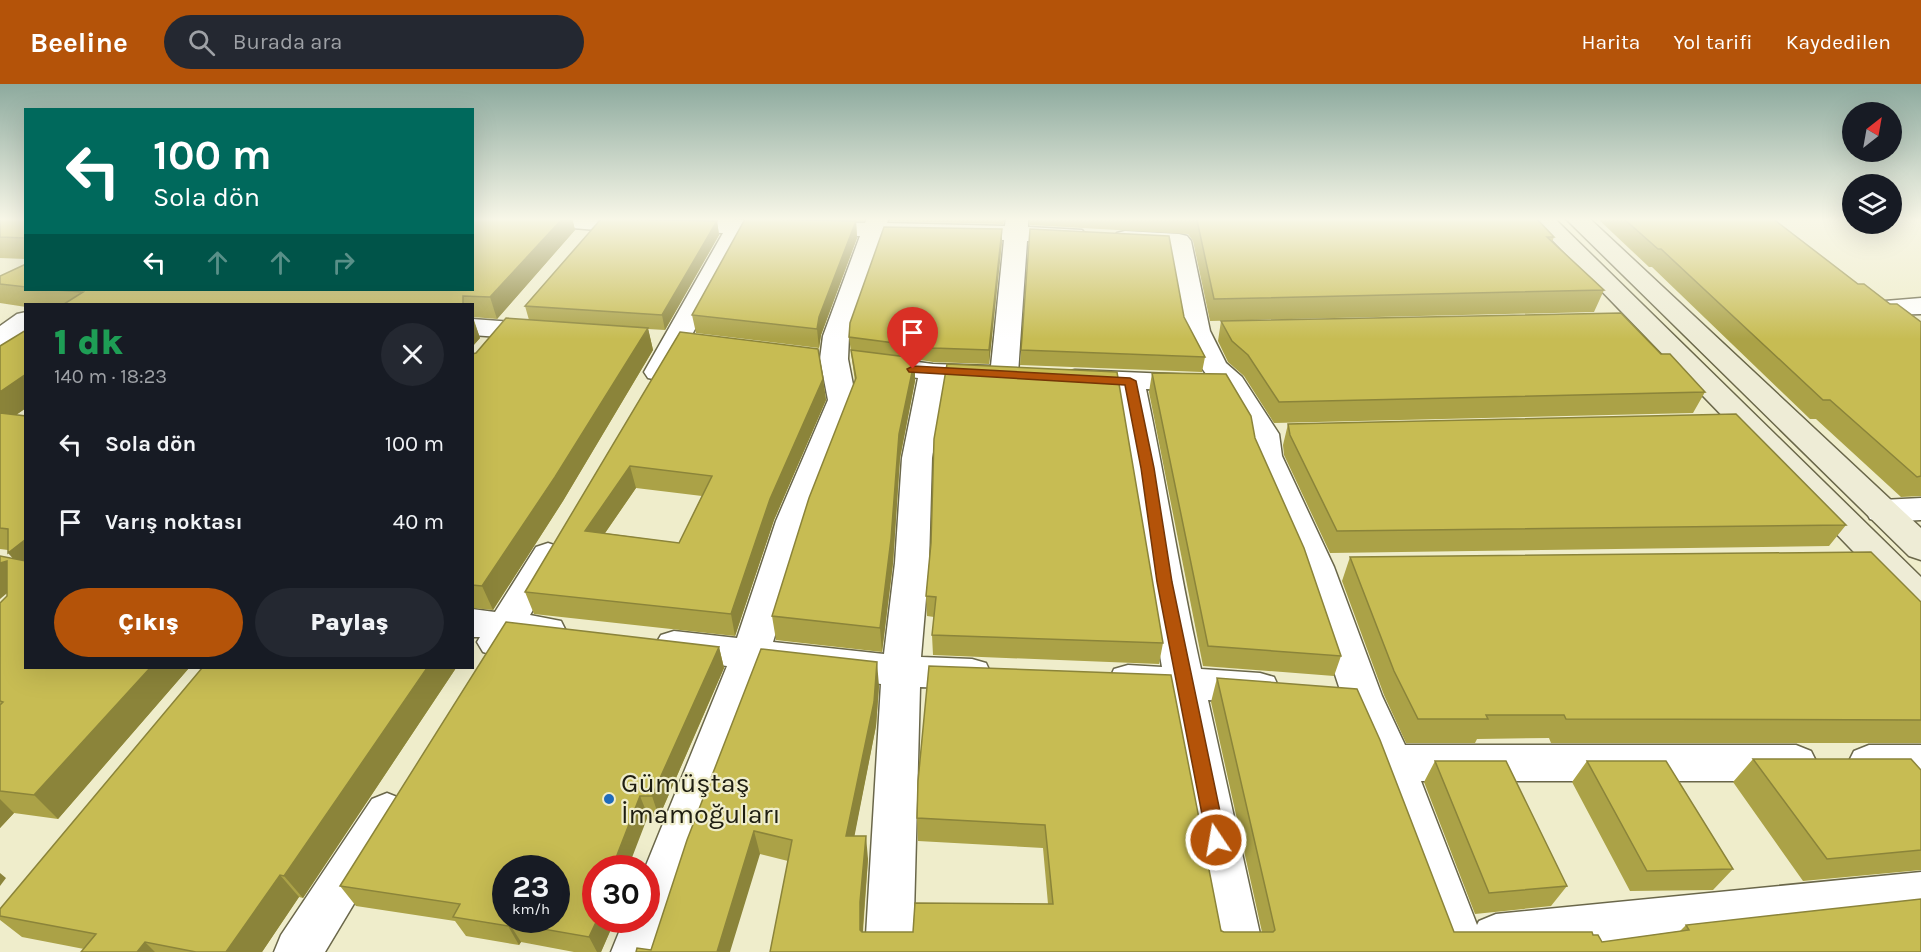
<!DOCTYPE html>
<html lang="tr">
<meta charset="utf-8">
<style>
body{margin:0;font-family:Karla,sans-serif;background:#242831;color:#f1f3f6;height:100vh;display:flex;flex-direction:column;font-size:22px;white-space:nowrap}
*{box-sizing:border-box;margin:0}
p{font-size:20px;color:#9ea1a6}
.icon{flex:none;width:33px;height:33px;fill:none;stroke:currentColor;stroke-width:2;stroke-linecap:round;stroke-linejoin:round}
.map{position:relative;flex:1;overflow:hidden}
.sheet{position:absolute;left:24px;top:219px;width:450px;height:366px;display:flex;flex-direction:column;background:#171b24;border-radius:0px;box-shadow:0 6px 24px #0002}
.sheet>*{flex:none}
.hud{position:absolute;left:24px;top:24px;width:450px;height:183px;border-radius:0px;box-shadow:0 6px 24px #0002;background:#00695c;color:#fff;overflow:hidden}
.needle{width:39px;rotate:31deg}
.controls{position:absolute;left:1842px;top:18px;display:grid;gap:12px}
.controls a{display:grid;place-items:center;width:60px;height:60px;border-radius:50%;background:#171b24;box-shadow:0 6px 24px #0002;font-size:30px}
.speed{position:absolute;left:492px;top:771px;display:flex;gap:12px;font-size:30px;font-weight:700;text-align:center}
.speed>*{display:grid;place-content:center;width:78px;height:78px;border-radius:50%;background:#171b24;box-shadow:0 6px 24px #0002;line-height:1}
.speed small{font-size:15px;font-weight:400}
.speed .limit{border:9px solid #d22;background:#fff;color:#111}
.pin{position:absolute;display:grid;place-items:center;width:51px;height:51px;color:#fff;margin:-62px -26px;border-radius:50% 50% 50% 0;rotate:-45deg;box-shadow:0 0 6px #0007}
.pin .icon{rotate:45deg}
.me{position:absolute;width:66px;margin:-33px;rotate:348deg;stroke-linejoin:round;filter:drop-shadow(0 0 4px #0008)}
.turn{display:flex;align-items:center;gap:21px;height:126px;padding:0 30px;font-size:27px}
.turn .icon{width:78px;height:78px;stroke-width:2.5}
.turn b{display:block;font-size:42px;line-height:51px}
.lanes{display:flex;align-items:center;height:57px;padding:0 30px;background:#0003;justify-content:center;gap:30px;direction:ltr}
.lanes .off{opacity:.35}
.round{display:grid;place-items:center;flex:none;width:63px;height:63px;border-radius:32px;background:#242831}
.headline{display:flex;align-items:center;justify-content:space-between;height:102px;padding:0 30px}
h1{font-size:36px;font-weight:800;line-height:45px;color:#1e9e55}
.action{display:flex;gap:12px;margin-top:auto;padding:12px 30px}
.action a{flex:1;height:69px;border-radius:36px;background:#b45309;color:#fff;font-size:24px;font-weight:800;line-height:69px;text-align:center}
.action a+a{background:#242831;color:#f1f3f6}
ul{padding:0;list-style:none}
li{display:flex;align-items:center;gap:18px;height:78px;padding:0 30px}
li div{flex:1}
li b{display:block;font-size:22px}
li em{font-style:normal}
header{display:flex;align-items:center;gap:36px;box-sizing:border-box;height:84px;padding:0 30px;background:#b45309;color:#fff}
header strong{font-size:28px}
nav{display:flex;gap:33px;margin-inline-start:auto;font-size:21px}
.search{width:420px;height:54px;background:#242831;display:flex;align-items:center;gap:15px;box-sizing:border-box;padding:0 21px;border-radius:33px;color:#9ea1a6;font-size:22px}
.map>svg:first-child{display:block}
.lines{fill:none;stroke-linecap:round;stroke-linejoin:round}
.minor-casing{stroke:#6a674a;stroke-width:3}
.secondary-casing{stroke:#6a674a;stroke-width:3}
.minor{fill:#fff;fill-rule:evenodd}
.secondary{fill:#eeecd6;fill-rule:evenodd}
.wall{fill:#aba247;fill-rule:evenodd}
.shaded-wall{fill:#8b843a}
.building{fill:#c7bc53;stroke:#8b843a;stroke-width:1.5;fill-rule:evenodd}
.route{fill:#b45309;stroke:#753606;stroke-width:1.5}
.poi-dot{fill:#206bbb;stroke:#efedcb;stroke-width:2}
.labels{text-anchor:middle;stroke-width:4.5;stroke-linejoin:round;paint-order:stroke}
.near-poi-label{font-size:27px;fill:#1e1d11;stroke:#efedcb;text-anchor:start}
</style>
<header>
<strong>Beeline</strong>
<div class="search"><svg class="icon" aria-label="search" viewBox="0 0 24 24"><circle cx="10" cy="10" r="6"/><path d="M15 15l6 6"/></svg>Burada ara</div>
<nav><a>Harita</a><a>Yol tarifi</a><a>Kaydedilen</a></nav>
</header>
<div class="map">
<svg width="1921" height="868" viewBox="0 0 1921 868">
<rect width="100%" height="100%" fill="#efedcb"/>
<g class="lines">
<g class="minor-casing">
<path id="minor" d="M525 134H656L865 139 867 134H889L887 139 1005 142 1006 134H1028V143L1082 146 1086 151 1082 156 1074 158 1027 157 1018 290 1014 296 1004 298 945 297 932 374 929 479 921 573 972 575 986 579 991 590 986 601 972 605 920 603 913 868H865L881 600 764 586 659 868H611L624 836H646L645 784 727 582 674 575 661 571 655 561 661 551 674 547 737 554 776 437 828 316 820 275 823 252 860 152 746 150 672 288 668 294 658 296 648 294 644 288 723 149 597 146 536 141 528 139ZM883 153 1004 156 991 282 933 280 871 272 861 274 857 280 861 286 918 294 902 374 895 479 884 570 773 558 810 437 856 316 848 275 849 252Z
M1125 147 1179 150 1187 152 1191 157 1210 247 1226 279 1242 293 1279 350 1282 372 1334 483 1382 612 1405 661H1796L1811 667 1817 679 1811 691 1796 697H1421L1477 841 1479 837 1496 830 1921 788V832L1573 868H1440L1372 679 1342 612 1300 483 1252 372 1249 350 1221 304 1211 297 1199 280 1184 247 1169 163 1117 159 1113 154 1117 149Z
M1921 214V230L1882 231 1873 228 1869 223 1873 218Z
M26 228V248L9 260 0 262V242L17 230Z
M472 235 543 240 552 242 556 248 552 254 543 256 472 251Z
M1075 286 1194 291 1204 293 1208 299 1204 305 1194 307 1146 305C1166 398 1180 492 1201 585L1260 589 1274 593 1279 604 1274 615 1260 619 1208 616 1264 868H1216L1168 614 1128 611 1114 607 1109 596 1114 585 1128 581 1162 583C1145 490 1134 397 1117 304L1065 300 1061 294 1065 288Z
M1921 414V436L1882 438 1870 435 1866 427 1870 419 1882 416Z
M548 459 560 463 565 471 530 531 561 537 566 547 561 557 548 561 515 557 509 568 496 572 483 568 477 558 480 553H472V525L495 528 536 463Z
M1869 661H1921V695L1869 697 1854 691 1848 679 1854 667Z
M387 709 402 715 409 728 325 868H274L281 851 372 715Z"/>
</g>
<g class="secondary-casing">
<path id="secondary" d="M1531 134H1554L1921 493V528L1908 524Z
M1565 134H1589L1921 444V476L1909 472Z"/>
</g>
<use href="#minor" class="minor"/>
<use href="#secondary" class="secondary"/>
</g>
<path class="wall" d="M0 134H26V175L0 174Z
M472 134H572L575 146 497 235 473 233 480 254 472 263V220H26V223L0 219V192L26 180V206H472Z
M739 134H866L863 137Z
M890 134H1005L1003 140 891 137Z
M1028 134H1536L1554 153 1552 158 1604 206 1594 228 1210 237 1193 157 1188 150 1030 141Z
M1597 134H1772L1858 200 1921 238V412L1901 413 1816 335H1810L1652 183H1649Z
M717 137 719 151 665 246 648 245 653 266 563 417 493 526 472 524V270L476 269 529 236 525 222Z
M856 137 857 154 821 251 819 264 696 249 692 231Z
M1002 158 989 280 933 278 915 275V297L900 374 893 479 882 568 776 556 772 532 855 298 849 253Z
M1221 237 1661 270 1705 308 1693 329 1274 339 1244 292 1228 278 1218 257Z
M26 246V324L16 331 26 584H189L58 735 14 729 0 744V519L7 512 13 474 8 466 0 465V262Z
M680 248 823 295 826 316 774 436 735 552 534 530 525 508ZM636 404 702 412 679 459 605 449Z
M1021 266 1205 273 1202 288 1020 281Z
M1152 289 1255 354 1341 572 1334 592 1203 582 1149 308Z
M1288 340 1846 441 1829 462 1330 469 1284 371 1283 361Z
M931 459 1163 559 1159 580 933 571 932 551 934 533 927 532 926 512Z
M1350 473 1921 518V659H1551L1549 654 1477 655 1475 659H1406L1384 611 1342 497Z
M719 563 724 584 659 733 648 732 596 784 615 836 601 868H574L521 858 519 861 466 852 455 837 356 822 340 802Z
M929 582 1224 848H1262L1211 618 1217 594 1454 848 1593 851 1602 858 1680 847 1686 841 1921 868H770L788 777 760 770 651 866 879 602 876 642 854 752 868 775 863 848H913L1048 820 1043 764 918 757 917 734Z
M202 584H456L303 814 299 813 262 868H81L84 865 22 853 0 836V825Z
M1753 675 1921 686V786L1803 797 1733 698Z
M1435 677 1567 802 1551 822 1475 830 1424 698Z
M1587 677 1733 785 1713 806 1630 807 1572 698Z"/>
<path class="shaded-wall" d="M563 134H572L575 146 497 235 490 213Z
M717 137 719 151 665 246 662 231Z
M856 137 857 154 821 251 819 264 817 245 819 233Z
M1002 145V158L989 280V266Z
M472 232 480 254 472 263Z
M648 244 653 266 563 417 493 526 482 502Z
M915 274V297L900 374 893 479 882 568 880 544 899 350Z
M26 290V324L0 342V308Z
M823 295 826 316 774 436 735 552 731 530 770 415Z
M630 382 636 404 592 468 585 447Z
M26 455V489L8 469Z
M7 477 12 505 0 515V479Z
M719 563 724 584 659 733 652 712Z
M877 578 879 602 876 642 850 775 846 752Z
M150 584H189L58 735 34 711Z
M427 584H456L303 814 284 792Z
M640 712 648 732 628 784H612Z
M0 715 14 729 0 744Z
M754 747 760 770 730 868H717Z
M866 752 868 775 863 841V868L860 846V818Z
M0 789 6 794 0 802Z
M280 791 299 813 262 868H226Z
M597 836H615L601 868H597L589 853Z
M509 839 521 858 519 861 508 842Z
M145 858 155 868H137Z"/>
<path class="building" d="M0 134H26V154L0 153Z
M472 134H563L490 213 463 212V220H64L83 208 55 206H472Z
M1194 134H1536L1554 153H1547L1604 206 1214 215 1197 136Z
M1623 134H1772L1858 200H1864L1890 220H1897L1921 238V392L1917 393 1830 316H1823L1661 165H1658Z
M601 135 717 137 662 231 525 222Z
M745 135 856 137 819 233 817 245 692 231Z
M884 143 1002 145 989 266 933 264 849 253 850 239Z
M1030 145 1169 152 1184 233 1205 273 1021 266Z
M26 180V203L0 200V192Z
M1621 229 1661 270H1670L1705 308 1279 318 1248 271 1232 257 1221 237Z
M506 234 648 244 555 393 482 502 472 501V270L476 269Z
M26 246V290L0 308V262Z
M680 248 818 265 823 295 770 415 731 530 525 508ZM630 382 712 392 679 459 585 447Z
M851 266 915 274 899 350 891 455 880 544 772 532 809 414 856 294Z
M947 280 1117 288 1163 559 932 551 936 513 926 512 931 459 934 355Z
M1152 289 1226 290 1251 332 1255 354 1304 464 1341 572 1208 562Z
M0 329 26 332V455L8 469V445L0 444Z
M1736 330 1846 441 1337 447 1290 351 1288 340Z
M1871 468 1921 518V636L1566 635 1564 631H1486L1488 635H1418L1394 587 1350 473Z
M0 472 26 477V584H150L34 711 0 707V621L3 618 0 617V519L7 512V477L0 479Z
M506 538 719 563 652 712H640L612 784H596V836H597L589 853 509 839 508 842 453 833 460 820 340 802ZM506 784H556V836H506Z
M761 565 877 578 874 618 846 752H866L860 818V846L862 848H913L915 819 1053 820 1045 741 917 734 918 697 929 582 1171 591 1221 847 1224 848H1273L1275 846 1217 594 1357 605 1380 656 1454 848H1592L1593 851H1598L1602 858 1689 846 1686 841 1921 815V868H770L792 756 754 747 717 868H636L637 864 651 866 687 756Z
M202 584H427L284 792 280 791 226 868H196L145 858 137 868H81L96 850 0 832V825Z
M1753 675H1911L1921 686V766L1827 775Z
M1435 677H1506L1567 802 1489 809Z
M1587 677H1666L1733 785 1647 787Z"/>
<linearGradient id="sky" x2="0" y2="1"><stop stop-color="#8daa9e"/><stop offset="0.53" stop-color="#f8f7e8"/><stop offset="1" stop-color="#f8f7e8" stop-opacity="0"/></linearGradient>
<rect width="1921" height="255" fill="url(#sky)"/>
<path class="route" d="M913 282 1130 294 1136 297 1154 384 1172 498 1226 756 1223 761 1216 764 1210 761 1207 756 1157 498 1141 384 1125 301 909 288 907 285Z"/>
<circle class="poi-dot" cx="609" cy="715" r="6"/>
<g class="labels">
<g class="near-poi-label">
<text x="621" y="708">Gümüştaş<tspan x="621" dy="31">İmamoğuları</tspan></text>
</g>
</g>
</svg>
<div class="controls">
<a><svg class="needle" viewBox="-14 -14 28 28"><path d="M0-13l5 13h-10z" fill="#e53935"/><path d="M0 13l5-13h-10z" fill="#9ea1a6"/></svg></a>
<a><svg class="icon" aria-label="layers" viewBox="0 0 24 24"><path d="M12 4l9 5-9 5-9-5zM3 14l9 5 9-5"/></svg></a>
</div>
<div class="speed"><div>23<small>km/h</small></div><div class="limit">30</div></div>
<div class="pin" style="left:913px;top:285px;background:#d93025"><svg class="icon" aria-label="arrive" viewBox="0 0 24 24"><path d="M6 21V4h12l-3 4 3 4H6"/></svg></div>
<svg class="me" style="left:1216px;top:756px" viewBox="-20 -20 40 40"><circle r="17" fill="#b45309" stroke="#fff" stroke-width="3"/><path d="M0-11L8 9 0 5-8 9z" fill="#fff"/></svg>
<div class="hud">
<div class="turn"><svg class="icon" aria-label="left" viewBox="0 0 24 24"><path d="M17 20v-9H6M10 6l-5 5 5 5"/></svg><div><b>100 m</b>Sola dön</div></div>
<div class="lanes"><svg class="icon" aria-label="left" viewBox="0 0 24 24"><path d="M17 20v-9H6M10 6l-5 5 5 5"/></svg><svg class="icon off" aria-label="ahead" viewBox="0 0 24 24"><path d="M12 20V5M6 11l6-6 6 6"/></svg><svg class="icon off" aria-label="ahead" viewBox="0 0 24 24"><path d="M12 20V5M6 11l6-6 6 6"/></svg><svg class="icon off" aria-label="right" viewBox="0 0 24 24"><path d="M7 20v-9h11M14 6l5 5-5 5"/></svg></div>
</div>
<section class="sheet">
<div class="headline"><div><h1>1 dk</h1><p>140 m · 18:23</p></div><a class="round"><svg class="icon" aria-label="close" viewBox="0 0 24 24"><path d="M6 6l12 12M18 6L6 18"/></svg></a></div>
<ul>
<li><svg class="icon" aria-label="left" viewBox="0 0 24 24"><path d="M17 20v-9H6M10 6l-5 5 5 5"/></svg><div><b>Sola dön</b></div><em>100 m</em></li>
<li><svg class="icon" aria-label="arrive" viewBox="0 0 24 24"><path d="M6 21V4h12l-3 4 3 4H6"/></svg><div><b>Varış noktası</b></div><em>40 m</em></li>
</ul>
<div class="action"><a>Çıkış</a><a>Paylaş</a></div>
</section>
</div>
